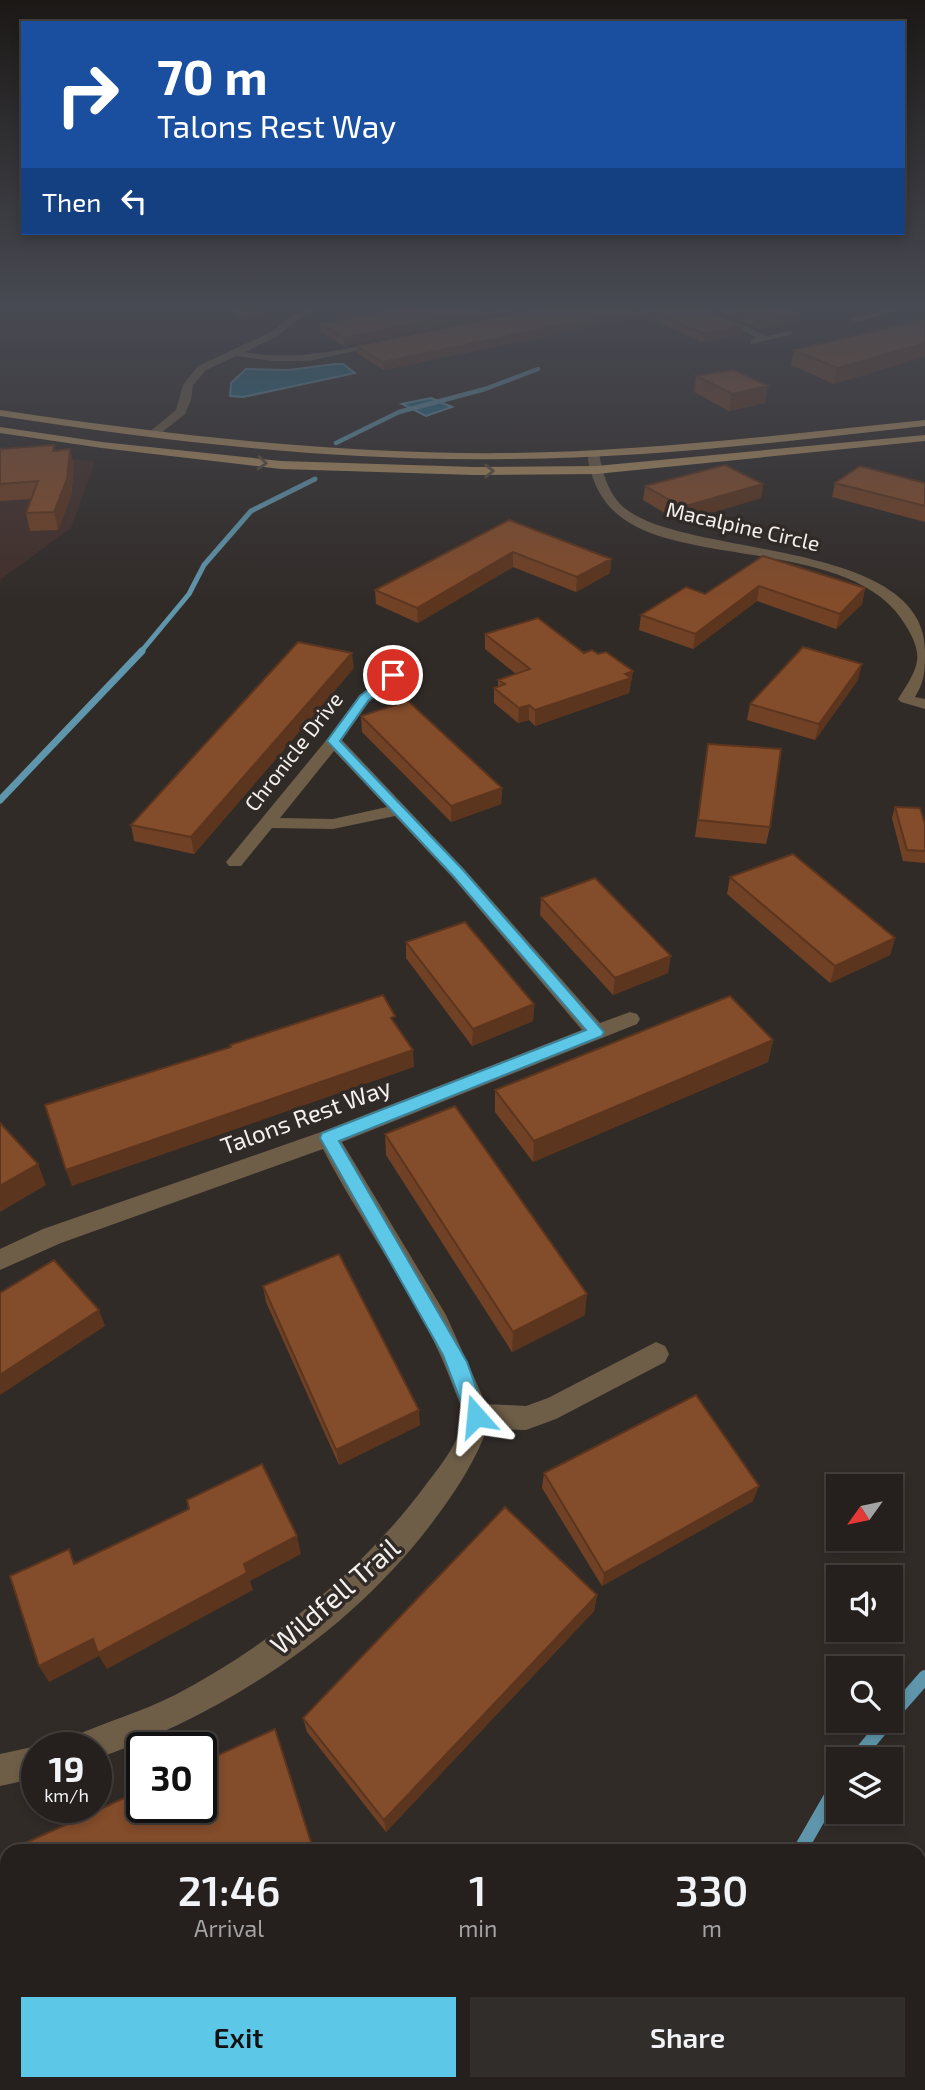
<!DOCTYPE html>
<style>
body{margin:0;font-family:"Exo 2",sans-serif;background:#312d2b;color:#f1f3f6;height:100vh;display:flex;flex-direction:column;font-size:26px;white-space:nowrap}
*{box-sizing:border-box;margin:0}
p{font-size:23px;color:#a3a3a4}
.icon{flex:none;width:38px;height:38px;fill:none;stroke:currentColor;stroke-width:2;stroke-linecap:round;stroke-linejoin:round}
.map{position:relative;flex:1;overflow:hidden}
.drawer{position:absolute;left:0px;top:1844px;width:926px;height:247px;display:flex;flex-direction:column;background:#25201e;border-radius:21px 21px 0 0;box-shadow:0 4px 10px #0003,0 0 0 2px #423e3c}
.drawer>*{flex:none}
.banner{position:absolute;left:21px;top:21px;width:884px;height:214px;border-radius:0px;box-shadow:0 4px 10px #0003,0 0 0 2px #423e3c;background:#1a4fa0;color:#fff;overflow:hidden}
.needle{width:46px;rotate:237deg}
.buttons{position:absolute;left:826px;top:1474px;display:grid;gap:14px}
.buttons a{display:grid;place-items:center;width:77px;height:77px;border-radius:0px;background:#25201e;box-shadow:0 4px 10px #0003,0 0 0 2px #423e3c;font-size:35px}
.speed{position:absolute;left:21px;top:1732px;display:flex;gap:14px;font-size:35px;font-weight:700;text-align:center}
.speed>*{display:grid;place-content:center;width:91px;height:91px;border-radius:50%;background:#25201e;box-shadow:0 4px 10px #0003,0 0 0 2px #423e3c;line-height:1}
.speed small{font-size:18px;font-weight:400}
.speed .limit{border:4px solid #111;border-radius:10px;background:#fff;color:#111}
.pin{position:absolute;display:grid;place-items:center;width:60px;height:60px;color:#fff;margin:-30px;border:4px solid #fff;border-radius:50%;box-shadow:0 2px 7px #0007}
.me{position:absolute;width:77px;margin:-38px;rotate:342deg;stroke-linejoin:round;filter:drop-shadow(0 0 5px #0008)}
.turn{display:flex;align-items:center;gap:24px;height:147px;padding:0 21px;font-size:32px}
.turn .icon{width:91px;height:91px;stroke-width:2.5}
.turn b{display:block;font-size:49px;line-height:60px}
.then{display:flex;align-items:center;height:66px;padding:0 21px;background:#0003;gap:14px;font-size:26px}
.eta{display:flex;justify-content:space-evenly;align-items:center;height:119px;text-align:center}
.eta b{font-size:42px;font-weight:600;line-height:49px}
.action{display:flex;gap:14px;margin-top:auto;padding:14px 21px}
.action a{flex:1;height:80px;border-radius:0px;background:#5dc7e8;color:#111;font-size:28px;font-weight:600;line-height:80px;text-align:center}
.action a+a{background:#312d2b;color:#f1f3f6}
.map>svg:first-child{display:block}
.industrial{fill:#422f2a}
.water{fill:#1f708e;stroke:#5f96ab;stroke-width:2}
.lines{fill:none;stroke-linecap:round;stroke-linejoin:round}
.stream-far3{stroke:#5f96ab;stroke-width:4.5}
.stream-far2{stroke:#5f96ab;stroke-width:5}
.stream-far1{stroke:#5f96ab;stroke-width:7}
.stream{stroke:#5f96ab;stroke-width:14}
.street{fill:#6e5e48;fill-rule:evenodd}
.primary{fill:#af8e5f;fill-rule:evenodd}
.wall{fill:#714125}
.shaded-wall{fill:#5c351e}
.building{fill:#834c2b;stroke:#5c351e;stroke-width:2}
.oneway{stroke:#5d4e3b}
.route{fill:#5dc7e8;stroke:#3c8197;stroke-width:2}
.labels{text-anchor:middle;stroke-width:7;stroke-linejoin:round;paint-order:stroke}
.far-street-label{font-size:21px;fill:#f4f0ee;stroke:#312b28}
.street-label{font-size:24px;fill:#f4f0ee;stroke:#312b28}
.near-street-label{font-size:28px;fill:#f4f0ee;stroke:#312b28}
</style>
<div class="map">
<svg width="925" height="2090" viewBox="0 0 925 2090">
<rect width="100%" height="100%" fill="#312b28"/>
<path class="industrial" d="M0 448 95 462 71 528 1 579 0 584Z"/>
<path class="water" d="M335 364H343L355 373 243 397 230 396 231 383 246 369 289 370Z
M431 398 452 407 426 416 402 404Z"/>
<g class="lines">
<path class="stream-far3" d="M336 443 399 412 485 389 538 369"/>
<path class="stream-far2" d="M140 653 189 594 204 565 251 511 315 479"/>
<path class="stream-far1" d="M0 800 142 651"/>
<path class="stream" d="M891 1716 925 1677
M856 1759 888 1720
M799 1852 838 1784
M557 2090 565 2084"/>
<path class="street" d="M305 307H315L277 336 245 352C292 361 337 351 384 341L389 344 308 361H272L236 356 206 370 193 385 191 400 185 414 156 437H148V433L176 410 183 385 198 366 271 332Z
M692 307H704L767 336 789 331 794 334 751 344V340L757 338Z
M894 307H911L856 322 851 319Z
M589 451 599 453C603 476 610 499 630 512 697 557 925 541 925 651 925 670 925 681 915 697L925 699V709L901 702 898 699C905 688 915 674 917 661 919 650 912 635 906 626 860 545 710 564 637 527 617 517 602 502 594 481 591 472 586 460 589 451Z
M393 670 398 672 401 675 398 678 369 702 342 740 465 870 600 1023 630 1012 637 1014 640 1019 637 1024 342 1142 446 1315 486 1404 526 1406 548 1398 656 1342 665 1346 669 1354 665 1362 556 1419 526 1430 487 1429C476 1459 459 1486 440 1512 357 1628 229 1712 96 1759V1748H67L72 1737C106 1722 141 1712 175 1695 271 1644 360 1573 425 1486 439 1467 462 1441 462 1416 463 1407 456 1395 453 1386 422 1302 364 1229 323 1149L61 1243 0 1270V1249L43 1229 321 1132 582 1030 453 878 395 816 333 829 272 828 241 866H229L226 862 328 738 359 696ZM334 751 387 807 333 819 280 818Z
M37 1746 43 1748H37V1778L0 1786V1754Z"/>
<path class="primary" d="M0 410C170 435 340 455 512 453 650 451 788 434 925 420V426C788 441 650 458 512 459 340 462 170 442 0 416Z
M0 427 102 442 281 461 475 467 596 466 925 435V441L596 474 475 475 281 469 102 448 0 433Z"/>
</g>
<path class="wall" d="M222 307H267L258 316 241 319Z
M409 307 344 346 321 332V324Z
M544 307H703L743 326 742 334 703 342 643 316 384 370 358 354 357 346Z
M711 307H800L789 310 797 322 760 330Z
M925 319 834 384 791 365 794 350Z
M696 376 765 403 729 411 694 392Z
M54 445 55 450 74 466 71 496 58 530 30 531 26 513 31 499 0 501V449Z
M835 483H925V522L832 497Z
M763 484 761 498 680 522 643 500 645 486Z
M477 536 611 559 610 573 576 592 513 567 418 623 376 604 375 590Z
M763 556 865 588 862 604 836 629 757 601 693 649 639 630 641 615 705 594Z
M485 634 598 654 633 671 629 693 535 726 529 720 518 723 494 703V688L498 687V680L516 674 485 649Z
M354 668 194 854 134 841 131 825Z
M858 680 815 740 747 720 750 704Z
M361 716 502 788 501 804 451 822 362 732Z
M706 760 770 827 766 844 695 837Z
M895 807 925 824V863L903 861 892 818Z
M730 877 895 938 890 955 830 983 727 894Z
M541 898 668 973 613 995 540 915Z
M406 942 534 1004 533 1021 472 1046 406 958Z
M773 1040 768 1062 533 1162 495 1112V1090Z
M385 1134 585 1315 512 1352 386 1155Z
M263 1286 420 1425 339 1465 266 1302Z
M544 1473 753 1501 602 1586 542 1488Z
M597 1595 594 1611 386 1832 307 1732 303 1718Z"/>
<path class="shaded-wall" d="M258 307H267L258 316 241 319 240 311Z
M497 307H535L344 346V338Z
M778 307H800L777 312Z
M644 308 643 316 384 370 383 362Z
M799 314 797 322 760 330 761 322Z
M743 326 742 334 703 342 704 334Z
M925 343V357L834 384 837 368Z
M768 386 765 403 729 411 732 394Z
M70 449 74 466 71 496 58 530 54 512Z
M763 484 761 498 680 522 682 507Z
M513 552V567L418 623 417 608Z
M611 559 610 573 576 592 577 577Z
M759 586 757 601 693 649 695 634Z
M865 588 862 604 836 629 840 614Z
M352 653 354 668 194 854 191 837Z
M862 664 858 680 815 740 819 724Z
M633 671 629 693 535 726V710Z
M529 705V720L518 723 519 708Z
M502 788 501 804 451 822V806Z
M895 938 890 955 830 983 835 966Z
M671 956 668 973 613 995 615 978Z
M534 1004 533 1021 472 1046 473 1029Z
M773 1040 768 1062 533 1162 534 1141Z
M413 1050 414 1067 72 1186 66 1170Z
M38 1164 46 1185 0 1212V1186Z
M587 1294 585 1315 512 1352 513 1332Z
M99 1310 105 1326 0 1395V1375Z
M419 1410 420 1425 339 1465 336 1450Z
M759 1486 753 1501 602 1586 604 1573Z
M297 1536 301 1554 250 1581 253 1590 107 1669 99 1656 49 1682 39 1666Z
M597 1595 594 1611 386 1832 384 1820Z"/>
<path class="building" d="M234 307H258L240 311Z
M409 307H497L344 338 321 324Z
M544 307H703L743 326 704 334 644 308 383 362 357 346Z
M728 307H784L799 314 761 322Z
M925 319V343L837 368 794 350Z
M733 370 768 386 732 394 696 376Z
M54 445 53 451 70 449 67 479 54 512 26 513 38 481 0 484V449Z
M725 465 763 484 682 507 645 486Z
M860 466 925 483V506L835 483Z
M509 520 611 559 577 577 513 552 417 608 375 590Z
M763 556 865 588 840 614 759 586 695 634 641 615 686 587 705 594Z
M538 618 584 653 592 650 598 654 606 652 633 671 625 674 631 678 535 710 529 705 519 708 494 688 505 684 498 680 530 669 485 634Z
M298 642 352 653 191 837 131 825Z
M803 647 862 664 819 724 750 704Z
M408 701 502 788 451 806 361 716Z
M708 744 781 749 770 827 698 820Z
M895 807 920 808 925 824V851L907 850Z
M793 854 895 938 835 966 730 877Z
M595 878 671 956 615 978 541 898Z
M465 922 534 1004 473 1029 406 942Z
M383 995 395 1016 391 1018 413 1050 66 1170 45 1105 231 1047 230 1045Z
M730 996 773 1040 534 1141 495 1090Z
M455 1106 587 1294 513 1332 385 1134Z
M0 1123 38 1164 0 1186Z
M339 1254 419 1410 336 1450 263 1286Z
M54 1260 99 1310 0 1375V1293Z
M696 1395 759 1486 604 1573 544 1473Z
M262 1464 297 1536 244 1564 247 1573 98 1653 93 1639 39 1666 10 1576 69 1549 74 1564 189 1509 187 1500Z
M505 1507 597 1595 384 1820 303 1718Z
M275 1729 314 1852H12V1849L142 1790V1808H201V1763Z"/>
<defs><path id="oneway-chevron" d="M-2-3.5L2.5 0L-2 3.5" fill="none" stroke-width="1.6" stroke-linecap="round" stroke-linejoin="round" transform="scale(1.75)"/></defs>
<g class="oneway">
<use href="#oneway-chevron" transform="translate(262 463) rotate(5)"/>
<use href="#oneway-chevron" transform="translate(489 471) rotate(-1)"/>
</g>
<linearGradient id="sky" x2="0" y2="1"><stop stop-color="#1b1816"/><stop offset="0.51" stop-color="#484a53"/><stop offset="1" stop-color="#484a53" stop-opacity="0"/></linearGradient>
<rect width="925" height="600" fill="url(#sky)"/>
<path class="route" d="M389 673 399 675 368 701 340 741 464 871 604 1032 602 1036 339 1141 467 1362 486 1416 483 1423 476 1426 469 1423 443 1355 320 1138 322 1133 586 1030 454 877 327 741 360 696Z"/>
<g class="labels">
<g class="far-street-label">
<text transform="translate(743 527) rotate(13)" y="7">Macalpine Circle</text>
<text transform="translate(294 752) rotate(-52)" y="7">Chronicle Drive</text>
</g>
<g class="street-label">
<text transform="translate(306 1117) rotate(-20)" y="8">Talons Rest Way</text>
</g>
<g class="near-street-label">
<text transform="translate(335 1596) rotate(-41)" y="10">Wildfell Trail</text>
</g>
</g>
</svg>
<div class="buttons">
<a><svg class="needle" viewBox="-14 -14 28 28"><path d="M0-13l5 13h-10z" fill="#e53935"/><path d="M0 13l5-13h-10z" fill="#a3a3a4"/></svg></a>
<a><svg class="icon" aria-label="sound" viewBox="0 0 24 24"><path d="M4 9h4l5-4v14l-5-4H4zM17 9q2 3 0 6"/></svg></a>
<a><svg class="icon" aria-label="search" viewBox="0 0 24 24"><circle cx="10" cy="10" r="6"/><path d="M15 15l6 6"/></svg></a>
<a><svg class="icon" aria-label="layers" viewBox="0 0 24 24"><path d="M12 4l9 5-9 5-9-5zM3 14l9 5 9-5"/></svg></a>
</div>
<div class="speed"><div>19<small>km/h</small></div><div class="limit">30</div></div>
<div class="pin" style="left:393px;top:675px;background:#d93025"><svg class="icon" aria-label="arrive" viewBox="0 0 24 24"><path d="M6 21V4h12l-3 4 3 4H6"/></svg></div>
<svg class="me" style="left:476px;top:1416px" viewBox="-20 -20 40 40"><path d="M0-17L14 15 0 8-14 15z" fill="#5dc7e8" stroke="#fff" stroke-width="4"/></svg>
<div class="banner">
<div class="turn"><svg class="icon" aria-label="right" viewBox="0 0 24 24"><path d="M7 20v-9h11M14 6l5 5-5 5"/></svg><div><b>70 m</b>Talons Rest Way</div></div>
<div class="then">Then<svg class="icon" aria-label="left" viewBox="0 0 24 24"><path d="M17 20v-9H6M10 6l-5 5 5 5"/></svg></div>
</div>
<section class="drawer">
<div class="eta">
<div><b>21:46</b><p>Arrival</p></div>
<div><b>1</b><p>min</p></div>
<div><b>330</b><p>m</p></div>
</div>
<div class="action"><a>Exit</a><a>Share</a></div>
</section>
</div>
